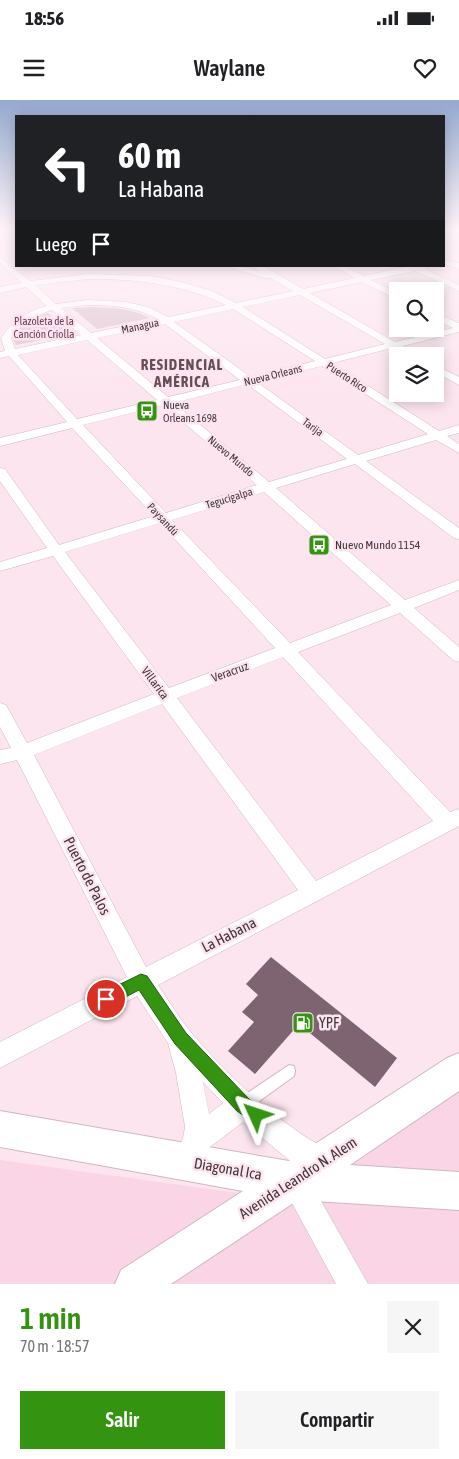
<!DOCTYPE html>
<html lang="es">
<meta charset="utf-8">
<style>
body{margin:0;font-family:"Asap Condensed",sans-serif;background:#f6f6f6;color:#202124;height:100vh;display:flex;flex-direction:column;font-size:19px;white-space:nowrap}
*{box-sizing:border-box;margin:0}
p{font-size:16px;color:#757577}
.icon{flex:none;width:28px;height:28px;fill:none;stroke:currentColor;stroke-width:2;stroke-linecap:round;stroke-linejoin:round}
.map{position:relative;height:1184px;overflow:hidden}
.details{display:flex;flex-direction:column;background:#fff;flex:1}
.details>*{flex:none}
.guide{position:absolute;left:15px;top:15px;width:430px;height:152px;border-radius:0px;box-shadow:0 2px 12px #0003;background:#202124;color:#fff;overflow:hidden}
.buttons{position:absolute;left:389px;top:182px;display:grid;gap:10px}
.buttons a{display:grid;place-items:center;width:55px;height:55px;border-radius:0px;background:#fff;box-shadow:0 2px 12px #0003;font-size:25px}
.pin{position:absolute;display:grid;place-items:center;width:42px;height:42px;color:#fff;margin:-21px;border:2px solid #fff;border-radius:50%;box-shadow:0 1px 5px #0007}
.me{position:absolute;width:55px;margin:-28px;rotate:312deg;stroke-linejoin:round;filter:drop-shadow(0 0 4px #0008)}
.turn{display:flex;align-items:center;gap:18px;height:105px;padding:0 20px;font-size:22px}
.turn .icon{width:65px;height:65px;stroke-width:2.5}
.turn b{display:block;font-size:35px;line-height:42px}
.then{display:flex;align-items:center;height:48px;padding:0 20px;background:#0003;gap:10px;font-size:19px}
.round{display:grid;place-items:center;flex:none;width:52px;height:52px;border-radius:0px;background:#f6f6f6}
.summary{display:flex;align-items:center;justify-content:space-between;height:85px;padding:0 20px}
h1{font-size:30px;font-weight:600;line-height:38px;color:#349310}
.action{display:flex;gap:10px;margin-top:auto;padding:10px 20px}
.action a{flex:1;height:58px;border-radius:0px;background:#349310;color:#fff;font-size:20px;font-weight:600;line-height:58px;text-align:center}
.action a+a{background:#f6f6f6;color:#202124}
.status{display:flex;justify-content:space-between;align-items:center;height:35px;padding:0 25px;background:#fff;direction:ltr}
.status svg{height:14px;fill:currentColor}
header{display:flex;justify-content:space-between;align-items:center;height:65px;padding:0 20px;background:#fff;font-size:22px;font-weight:600}
.map>svg:first-child{display:block}
.built{fill:#fad5e5}
.green{fill:#dec5d0}
.building{fill:#7d6470}
.lines{fill:none;stroke-linecap:round;stroke-linejoin:round}
.lane-casing{stroke:#d1b5c1;stroke-width:2}
.street-casing{stroke:#d1b5c1;stroke-width:1}
.secondary-casing{stroke:#d1b5c1;stroke-width:2}
.lane{fill:#fff;fill-rule:evenodd}
.street{fill:#fff;fill-rule:evenodd}
.secondary{fill:#fff;fill-rule:evenodd}
.route{fill:#349310;stroke:#22600a}
.labels{text-anchor:middle;stroke-width:5;stroke-linejoin:round;paint-order:stroke}
.far-park-label{font-size:11px;fill:#6b3d54;stroke:#fde5ef}
.far-street-label{font-size:11px;fill:#42363b;stroke:#fde5ef}
.far-poi-label{font-size:11px;fill:#42363b;stroke:#fde5ef;text-anchor:start}
.poi-label{font-size:12px;fill:#42363b;stroke:#fde5ef;text-anchor:start}
.street-label{font-size:12px;fill:#42363b;stroke:#fde5ef}
.far-district-label{font-size:15px;font-weight:bold;letter-spacing:1px;fill:#654e58;stroke:#fde5ef}
.near-street-label{font-size:15px;fill:#42363b;stroke:#fde5ef}
.near-poi-label{font-size:15px;fill:#42363b;stroke:#fde5ef;text-anchor:start}
</style>
<div class="status"><b>18:56</b><svg viewBox="0 0 49 12"><path d="M0 12V9h3v3zM5 12V6h3v6zM10 12V3h3v9zM15 12V0h3v12zM26 1h20v11H26zM47 4h2v5h-2z"/></svg></div>
<header><svg class="icon" aria-label="menu" viewBox="0 0 24 24"><path d="M4 6h16M4 12h16M4 18h16"/></svg>Waylane<svg class="icon" aria-label="heart" viewBox="0 0 24 24"><path d="M12 20l-8-8c-3-5 5-10 8-4 3-6 11-1 8 4z"/></svg></header>
<div class="map">
<svg width="459" height="1184" viewBox="0 0 459 1184">
<rect width="100%" height="100%" fill="#fde5ef"/>
<path class="built" d="M459 978V1184H0V1060L267 1097Z"/>
<path class="green" d="M96 207C116 208 133 209 150 218L97 229 72 208Z
M48 213 73 234 16 245 12 237C17 223 35 217 48 213Z"/>
<path class="building" d="M271 857 397 958 375 987 299 924 255 974 228 951 254 922 242 912 258 895 246 884Z"/>
<g class="lines">
<g class="lane-casing">
<path id="lane" d="M289 965 294 966 295 971 294 976 250 1008 245 1010 240 1008 238 1003 240 998Z"/>
</g>
<g class="street-casing">
<path id="street" d="M444 134 459 137V141L444 138Z
M0 157 30 181 89 174 151 176 181 182 212 191 236 203 293 191 270 178H264L225 166H240L259 171 252 166H263L303 189 355 178 333 166H344L364 176 408 166H430L425 169 459 185V191L415 171 371 180 398 193V200L362 182 310 193 395 242 453 228 435 220V213L459 223V232L403 246 418 256H406L392 248 332 263 439 331 459 325V333L447 336 459 344V353L436 340 366 361 459 428V439L454 438 355 364 276 388 405 500 459 480V490L414 508 459 547V562L453 560 400 513 298 552 450 712 459 709V726L158 885C168 900 178 916 189 930 226 974 280 1026 332 1052L336 1062 332 1072 322 1076 289 1060 243 1022 206 1050 196 1072 186 1076 176 1072 172 1062 183 1038 185 1027 176 973 168 943 137 896 0 968V942L127 877 17 660 0 664V650L11 648 0 627V603L6 605 27 643 154 594 53 456 0 471V462L47 448 0 381V368L5 369 59 445 154 416 72 328 0 346V338L67 322 9 256 0 258V252L5 251 1 238C13 221 27 211 47 206L26 187 0 193V187L22 183 0 163ZM89 179C137 179 182 184 226 205L168 217 148 207 126 202 88 200 56 204 35 185ZM300 195 385 244 325 259 243 207ZM88 205C113 205 135 207 158 219L91 233 61 208ZM233 209 315 261 251 277 174 222ZM52 210 81 235 15 249 11 238C22 223 35 215 52 210ZM165 224 240 280 168 297 97 238ZM87 240 157 300 77 319 18 255ZM322 266 428 334 358 355 257 282ZM247 284 347 359 269 382 174 303ZM163 305 257 385 166 413 83 325ZM264 392 391 505 290 543 172 420ZM160 423 275 548 169 588 65 452ZM283 557 433 721 316 781 177 598ZM162 604 298 790 146 867 34 655ZM203 982 223 1003 209 1014Z
M444 160 459 163V169L444 164Z
M435 265 459 277V285L435 272Z
M294 1067 304 1071 368 1184H336L280 1081 284 1071Z"/>
</g>
<g class="secondary-casing">
<path id="secondary" d="M459 953V991L350 1065 459 1072V1110L298 1100 171 1184H115L121 1170 243 1091 0 1047V1011L289 1061 447 958Z"/>
</g>
<use href="#lane" class="lane"/>
<use href="#street" class="street"/>
<use href="#secondary" class="secondary"/>
</g>
<linearGradient id="sky" x2="0" y2="1"><stop stop-color="#94a9ce"/><stop offset="0.44" stop-color="#fef3f8"/><stop offset="1" stop-color="#fef3f8" stop-opacity="0"/></linearGradient>
<rect width="459" height="295" fill="url(#sky)"/>
<path class="route" d="M141 874 147 876 186 933 249 999 262 1009 265 1015 262 1021 256 1024 237 1011 175 944 139 890 106 907 100 905 98 899 100 894Z"/>
<defs>
<g id="bus-square" transform="scale(1.125)"><rect x="-9" y="-9" width="18" height="18" rx="4" fill="#349310" stroke="#fde5ef"/><path d="M-5-6H5V4H4V6H2V4H-2V6H-4V4H-5ZM-3.5-4V0h7V-4ZM-3.5 1.2v1.5H-2V1.2ZM2 1.2v1.5H3.5V1.2Z" fill="#fff"/></g>
<g id="fuel-square" transform="scale(1.125)"><rect x="-9" y="-9" width="18" height="18" rx="4" fill="#349310" stroke="#fde5ef"/><path d="M-5.5-6h7V0h2V4h1.3V-2.5L3-4.5l.8-.8L6-3V5H2.5V1h-1V6h-7ZM-4.2-4.7v3.2H.2V-4.7Z" fill="#fff"/></g>
</defs>
<g fill-rule="evenodd">
<use href="#bus-square" x="147" y="311"/>
<use href="#bus-square" x="319" y="445"/>
<use href="#fuel-square" x="303" y="923"/>
</g>
<g class="labels">
<g class="far-park-label">
<text x="44" y="225">Plazoleta de la<tspan x="44" dy="13">Canción Criolla</tspan></text>
</g>
<g class="far-street-label">
<text transform="translate(140 226) rotate(-12)" y="4">Managua</text>
<text transform="translate(273 275) rotate(-14)" y="4">Nueva Orleans</text>
<text transform="translate(347 277) rotate(33)" y="4">Puerto Rico</text>
<text transform="translate(313 327) rotate(36)" y="4">Tarija</text>
<text transform="translate(231 356) rotate(40)" y="4">Nuevo Mundo</text>
<text transform="translate(229 398) rotate(-17)" y="4">Tegucigalpa</text>
<text transform="translate(163 419) rotate(47)" y="4">Paysandú</text>
</g>
<g class="far-poi-label">
<text x="163" y="309">Nueva<tspan x="163" dy="13">Orleans 1698</tspan></text>
</g>
<g class="poi-label">
<text x="335" y="449">Nuevo Mundo 1154</text>
</g>
<g class="street-label">
<text transform="translate(230 572) rotate(-20)" y="4">Veracruz</text>
<text transform="translate(155 583) rotate(53)" y="4">Villarica</text>
</g>
<g class="far-district-label">
<text x="182" y="270">RESIDENCIAL<tspan x="182" dy="17">AMÉRICA</tspan></text>
</g>
<g class="near-street-label">
<text transform="translate(87 776) rotate(63)" y="5">Puerto de Palos</text>
<text transform="translate(229 835) rotate(-27)" y="5">La Habana</text>
<text transform="translate(228 1069) rotate(10)" y="5">Diagonal Ica</text>
<text transform="translate(298 1078) rotate(-33)" y="5">Avenida Leandro N. Alem</text>
</g>
<g class="near-poi-label">
<text x="319" y="928">YPF</text>
</g>
</g>
</svg>
<div class="buttons">
<a><svg class="icon" aria-label="search" viewBox="0 0 24 24"><circle cx="10" cy="10" r="6"/><path d="M15 15l6 6"/></svg></a>
<a><svg class="icon" aria-label="layers" viewBox="0 0 24 24"><path d="M12 4l9 5-9 5-9-5zM3 14l9 5 9-5"/></svg></a>
</div>
<div class="pin" style="left:106px;top:899px;background:#d93025"><svg class="icon" aria-label="arrive" viewBox="0 0 24 24"><path d="M6 21V4h12l-3 4 3 4H6"/></svg></div>
<svg class="me" style="left:256px;top:1015px" viewBox="-20 -20 40 40"><path d="M0-17L14 15 0 8-14 15z" fill="#349310" stroke="#fff" stroke-width="4"/></svg>
<div class="guide">
<div class="turn"><svg class="icon" aria-label="left" viewBox="0 0 24 24"><path d="M17 20v-9H6M10 6l-5 5 5 5"/></svg><div><b>60 m</b>La Habana</div></div>
<div class="then">Luego<svg class="icon" aria-label="arrive" viewBox="0 0 24 24"><path d="M6 21V4h12l-3 4 3 4H6"/></svg></div>
</div>
</div>
<section class="details">
<div class="summary"><div><h1>1 min</h1><p>70 m · 18:57</p></div><a class="round"><svg class="icon" aria-label="close" viewBox="0 0 24 24"><path d="M6 6l12 12M18 6L6 18"/></svg></a></div>
<div class="action"><a>Salir</a><a>Compartir</a></div>
</section>
